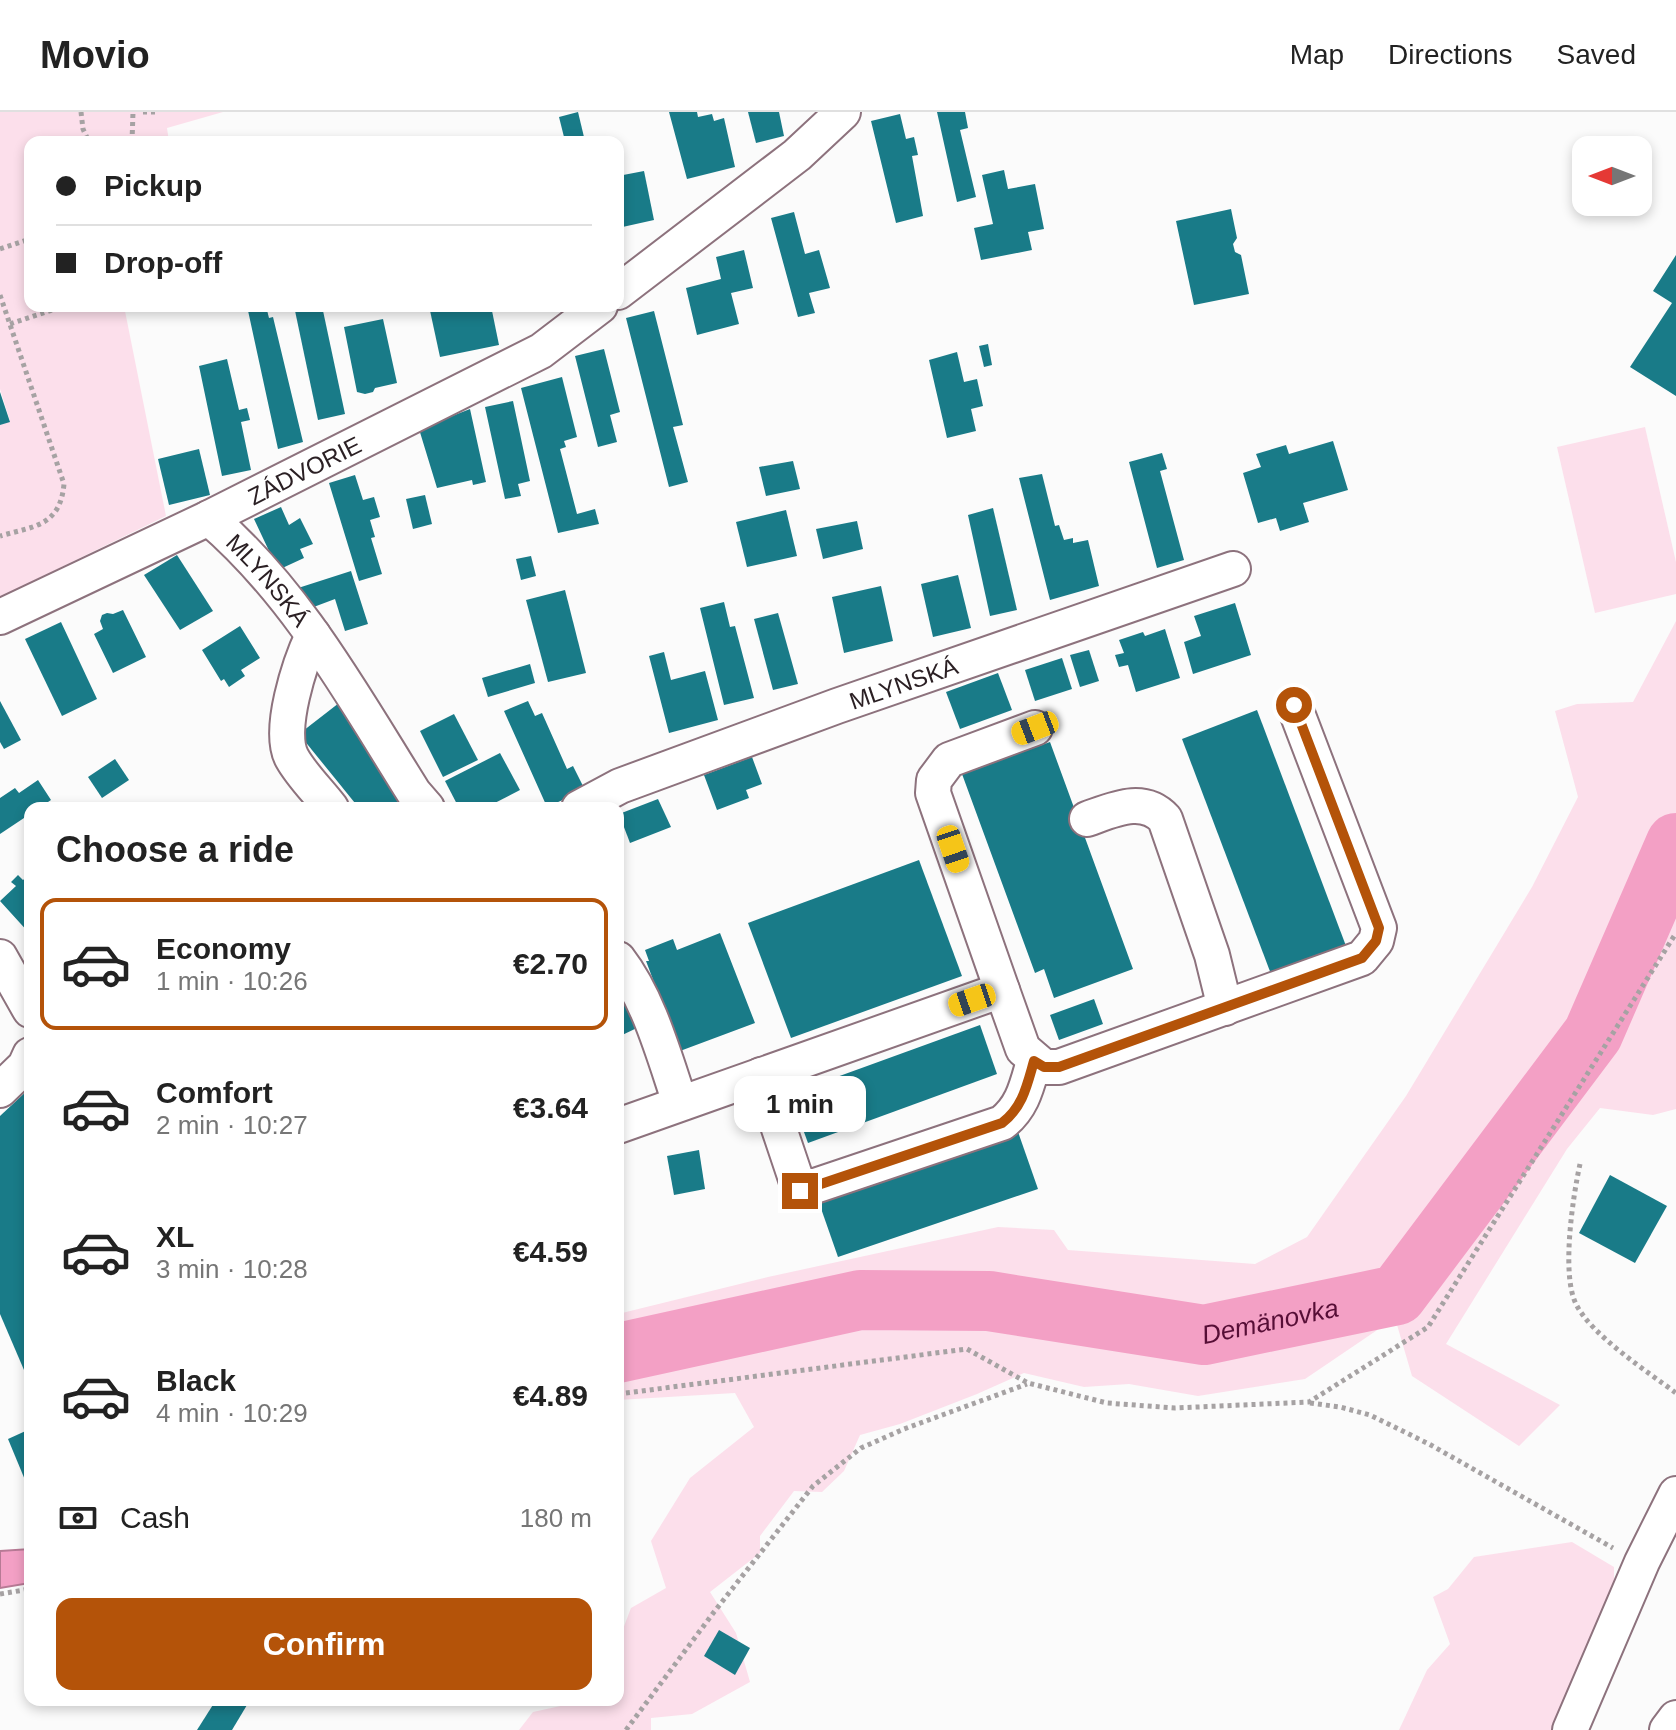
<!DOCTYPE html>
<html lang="en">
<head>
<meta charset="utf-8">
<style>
	body { margin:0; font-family:Arial,sans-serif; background:#f2f2f2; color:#222; height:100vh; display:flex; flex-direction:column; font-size:30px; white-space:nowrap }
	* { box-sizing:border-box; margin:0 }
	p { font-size:26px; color:#767676 }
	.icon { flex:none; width:44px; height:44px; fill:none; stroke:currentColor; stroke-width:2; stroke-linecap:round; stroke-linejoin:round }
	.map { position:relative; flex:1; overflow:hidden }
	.sheet { position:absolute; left:24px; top:690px; width:600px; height:904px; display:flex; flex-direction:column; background:#fff; border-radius:16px; box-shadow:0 4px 12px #0003 }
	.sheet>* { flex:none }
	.top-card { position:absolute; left:24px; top:24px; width:600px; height:176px; border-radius:16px; box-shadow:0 4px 12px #0003; display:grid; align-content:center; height:176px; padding:0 32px; background:#fff }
	.needle { width:52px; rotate:270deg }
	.buttons { position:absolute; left:1572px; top:24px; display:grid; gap:16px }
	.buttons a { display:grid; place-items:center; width:80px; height:80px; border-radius:16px; background:#fff; box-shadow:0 4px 12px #0003; font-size:40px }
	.end { position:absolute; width:36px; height:36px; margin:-18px; border:10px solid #b45309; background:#fff; box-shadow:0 0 0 4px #fff }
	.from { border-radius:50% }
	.bubble { position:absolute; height:56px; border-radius:16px; background:#fff; box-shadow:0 4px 12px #0003; font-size:26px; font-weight:600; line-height:56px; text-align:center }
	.car { position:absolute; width:24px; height:48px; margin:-24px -12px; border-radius:10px; box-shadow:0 0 6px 2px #0007; background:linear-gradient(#f5c518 24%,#345 0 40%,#f5c518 0 76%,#345 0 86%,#f5c518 0) }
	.top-card b { display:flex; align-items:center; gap:28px; height:76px; font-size:30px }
	.top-card b+b { border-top:2px solid #e0e0e0 }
	.top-card i { width:20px; height:20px; background:#222 }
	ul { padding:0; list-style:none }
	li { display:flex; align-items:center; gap:24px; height:132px; margin:0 16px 12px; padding:0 16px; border:4px solid transparent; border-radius:16px }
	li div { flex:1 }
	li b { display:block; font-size:30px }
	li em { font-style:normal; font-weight:600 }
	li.selected { border-color:#b45309 }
	li>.icon { width:72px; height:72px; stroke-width:1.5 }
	h2 { padding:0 32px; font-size:36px; line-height:96px }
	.pay { display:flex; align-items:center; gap:20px; height:88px; padding:0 32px; font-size:30px }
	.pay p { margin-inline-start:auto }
	.primary-button { display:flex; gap:16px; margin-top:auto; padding:16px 32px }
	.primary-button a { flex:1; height:92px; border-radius:16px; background:#b45309; color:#fff; font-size:32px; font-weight:600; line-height:92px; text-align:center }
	header { display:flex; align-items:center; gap:48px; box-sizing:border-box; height:112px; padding:0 40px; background:#fff; border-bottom:2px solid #e0e0e0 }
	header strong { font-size:38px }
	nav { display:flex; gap:44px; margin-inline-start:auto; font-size:28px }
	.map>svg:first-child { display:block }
</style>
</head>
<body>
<header>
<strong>Movio</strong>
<nav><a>Map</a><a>Directions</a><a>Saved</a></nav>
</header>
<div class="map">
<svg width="1676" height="1618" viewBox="0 0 1676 1618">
	<rect width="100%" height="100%" fill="#fbfbfb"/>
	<g fill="#fcdfeb">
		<polygon points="0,0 223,0 167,16 169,30 30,30 30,194 124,194 166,404 0,485 0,313 10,309 0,277"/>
		<polygon points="1645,315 1676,450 1676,482 1595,501 1557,335"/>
		<polygon points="1676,509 1676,997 1653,1003 1600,996 1567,1037 1446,1232 1560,1293 1519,1334 1412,1264 1395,1206 1305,1267 1198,1284 1129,1272 1084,1275 1024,1261 977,1282 900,1312 860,1323 844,1359 822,1380 794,1379 760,1424 760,1441 710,1480 736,1521 750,1570 692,1602 651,1606 651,1618 519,1618 533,1600 574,1591 577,1588 618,1588 618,1530 631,1496 666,1476 651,1429 690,1366 754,1315 735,1281 618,1288 618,1202 768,1165 998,1115 1054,1118 1068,1138 1255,1152 1307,1125 1406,984 1532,775 1578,685 1555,599 1577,592 1633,590"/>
		<polygon points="1572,1430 1614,1455 1614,1473 1552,1618 1399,1618 1427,1558 1450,1532 1433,1485 1448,1477 1474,1445"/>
	</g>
	<polygon fill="#f3a0c5" stroke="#b77a95" stroke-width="2" points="30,1437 30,1471 0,1476 0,1439"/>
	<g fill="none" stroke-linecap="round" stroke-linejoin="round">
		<path stroke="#f3a0c5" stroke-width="60" id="s1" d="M618,1241L860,1188L989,1189L1204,1223L1397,1183L1593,922L1676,731"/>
	</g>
	<g fill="#197b88">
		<polygon points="578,0 584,25 565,29 559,5"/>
		<polygon points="669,0 697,0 698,5 712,2 714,9 724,6 735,55 687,67"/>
		<polygon points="748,0 779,0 784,24 756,31"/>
		<polygon points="937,0 965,0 968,16 960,18 976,85 957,90"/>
		<polygon points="900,2 906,27 914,25 918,43 912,44 923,104 896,111 871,9"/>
		<polygon points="1004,58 1008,77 1035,72 1044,117 1028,120 1032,138 981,148 974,116 993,112 982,63"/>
		<polygon points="644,59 654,108 618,116 618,64"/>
		<polygon points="1231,97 1237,126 1233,132 1235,140 1241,143 1249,182 1194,193 1176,109"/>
		<polygon points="794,100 805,142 819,138 830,176 809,181 815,201 798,205 771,106"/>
		<polygon points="744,138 753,176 731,181 739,212 697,223 686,176 721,167 716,145"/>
		<polygon points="1676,143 1676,284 1630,255 1672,191 1653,179"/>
		<polygon points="247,194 266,194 269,206 273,205 303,330 278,337"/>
		<polygon points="294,194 322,194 345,302 318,308"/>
		<polygon points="429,194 491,194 499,233 440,245"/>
		<polygon points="654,199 683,313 673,315 688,370 669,375 626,206"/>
		<polygon points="383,207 397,271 375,276 373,280 365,282 357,280 344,215"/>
		<polygon points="988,232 992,253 984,255 979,234"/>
		<polygon points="604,237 620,300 610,303 617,330 598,335 575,244"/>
		<polygon points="957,240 964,270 977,267 983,294 971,297 976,319 947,326 929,248"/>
		<polygon points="227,247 239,298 247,296 250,308 241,310 251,358 222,364 199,254"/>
		<polygon points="562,265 577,325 564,329 566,335 560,337 577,402 595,397 599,412 558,421 521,276"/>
		<polygon points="0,280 10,310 0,313"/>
		<polygon points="513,289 530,369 518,372 521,384 505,387 485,295"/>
		<polygon points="470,297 486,370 473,373 472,368 437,376 419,317"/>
		<polygon points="1333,329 1348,378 1303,391 1309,410 1280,419 1276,406 1258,411 1243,361 1261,355 1256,342 1286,333 1289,342"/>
		<polygon points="199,337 210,383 169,393 158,347"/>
		<polygon points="1162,341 1167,357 1160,359 1184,448 1157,456 1129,350"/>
		<polygon points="793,349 800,377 766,384 759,355"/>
		<polygon points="1042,362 1055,414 1059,413 1064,428 1073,426 1073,431 1088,428 1099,474 1050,488 1019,366"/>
		<polygon points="355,363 363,388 374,385 380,405 370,408 375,425 371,426 382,462 359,469 329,371"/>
		<polygon points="425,383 432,412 413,417 406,387"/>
		<polygon points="281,395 289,413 300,406 313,432 300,437 304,446 278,458 254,407"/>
		<polygon points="993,396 1017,498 990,504 968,403"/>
		<polygon points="786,398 797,444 747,455 736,410"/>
		<polygon points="857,409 863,437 823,447 816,417"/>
		<polygon points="177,443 213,499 180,518 144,463"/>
		<polygon points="531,444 536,464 521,468 516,447"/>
		<polygon points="351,459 368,512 345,519 335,487 311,496 295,477"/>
		<polygon points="958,463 971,516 933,525 921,472"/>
		<polygon points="881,474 893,529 844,541 832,485"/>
		<polygon points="565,478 586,561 548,570 526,488"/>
		<polygon points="724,490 730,515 735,514 754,586 724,593 700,496"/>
		<polygon points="1235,491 1251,543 1193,562 1184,530 1201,524 1194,504"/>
		<polygon points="123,498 146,545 113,561 94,522 103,517 100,509 102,503 107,501 113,502"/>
		<polygon points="778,501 798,572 773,578 754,507"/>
		<polygon points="61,510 97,587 62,604 25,527"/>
		<polygon points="240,514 260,546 241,558 245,564 229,575 224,567 221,569 202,538"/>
		<polygon points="1165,517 1180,566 1136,580 1128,553 1119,555 1115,543 1124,541 1119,528 1143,520 1145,524"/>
		<polygon points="1089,538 1099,569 1080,575 1070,543"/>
		<polygon points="664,540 671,568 705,559 718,608 669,621 649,544"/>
		<polygon points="1062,546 1072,577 1035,589 1025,558"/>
		<polygon points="530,552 535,571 488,585 482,566"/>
		<polygon points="998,561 1012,598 960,617 946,580"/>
		<polygon points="0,589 21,628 4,637 0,630"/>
		<polygon points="528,589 535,604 542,601 567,657 573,654 585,678 547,695 504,599"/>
		<polygon points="339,591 418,696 359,696 299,622"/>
		<polygon points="1257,598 1346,834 1271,862 1182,627"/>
		<polygon points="454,602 478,648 443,665 420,619"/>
		<polygon points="1050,630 1133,857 1054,886 1044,857 1035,861 962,662"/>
		<polygon points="500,641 520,678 485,696 459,696 445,669"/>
		<polygon points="752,645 762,672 746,678 749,686 717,698 704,663"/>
		<polygon points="115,647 129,668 102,686 88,665"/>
		<polygon points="38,668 51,688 39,696 30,696 30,702 0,722 0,686 15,676 19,681"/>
		<polygon points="658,687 671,715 630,731 619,702"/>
		<polygon points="919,748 962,864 791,926 748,811"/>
		<polygon points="30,762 30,822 0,789 16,774 11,770 18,763 23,768"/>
		<polygon points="720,821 755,911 680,939 646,849 649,849 645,838 673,827 677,838"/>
		<polygon points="618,874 639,915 618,925"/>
		<polygon points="1094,887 1103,912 1059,928 1050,903"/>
		<polygon points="980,913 997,962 808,1031 790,982"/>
		<polygon points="30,976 30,1272 0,1202 0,1004"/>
		<polygon points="1017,1017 1038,1077 838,1145 817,1085"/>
		<polygon points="699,1038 705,1077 674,1083 667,1044"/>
		<polygon points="1610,1063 1667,1094 1635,1151 1579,1121"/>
		<polygon points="30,1317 30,1380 8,1327"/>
		<polygon points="719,1518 750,1536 735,1563 704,1544"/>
		<polygon points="216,1588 250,1588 232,1618 197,1618"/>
	</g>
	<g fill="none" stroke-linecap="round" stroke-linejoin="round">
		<defs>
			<g id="minor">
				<polyline points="618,180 797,43 843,0"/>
				<path id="s2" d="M209,406C297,481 353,584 414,681L427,696"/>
				<path id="s3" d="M0,505L209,406L541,239L600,194"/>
				<path d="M313,523C300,550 277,619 292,646C302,664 319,680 331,696"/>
				<path id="s4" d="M579,696L620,674L837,594L1233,457"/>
				<path d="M1087,707C1113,698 1143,683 1165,707L1212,843L1225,896"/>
				<polyline points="0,845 30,898"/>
				<path d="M618,847C649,887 664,944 680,991"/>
				<polyline points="1002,878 933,681 934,668 949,648 1035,616"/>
				<path d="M761,963L800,1079L1002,1011C1023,995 1027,973 1034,949"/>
				<polyline points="0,978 25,954 30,943"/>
				<polyline points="618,1014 1002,878 1023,937 1044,955 1059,955 1362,846 1376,829 1379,816 1294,593"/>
				<polyline points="1570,1618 1642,1450 1676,1382"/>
				<polyline points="1667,1618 1676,1606"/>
			</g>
		</defs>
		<use href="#minor" stroke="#8d727d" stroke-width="38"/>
		<g stroke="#a6a2a3" stroke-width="5" stroke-dasharray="4 4" stroke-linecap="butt">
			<polyline points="81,0 83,17 89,30"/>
			<polyline points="143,0 157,0"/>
			<polyline points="132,30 133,0"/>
			<polyline points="0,137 30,127"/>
			<path d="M0,183L64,372C60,414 35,414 0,424"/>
			<polyline points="10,212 64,194"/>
			<path d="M1580,1052C1573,1084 1561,1162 1576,1192C1591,1223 1648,1260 1676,1281"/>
			<polyline points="618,1282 967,1237 1028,1271 1107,1291 1175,1296 1309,1290 1428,1215 1676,821"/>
			<polyline points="1310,1291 1340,1295 1370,1303 1429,1332 1613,1436"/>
			<polyline points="0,1482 30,1477"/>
			<polyline points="626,1618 714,1500 813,1374 861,1336 904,1317 1027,1272"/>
		</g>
		<use href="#minor" stroke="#fff" stroke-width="34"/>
	</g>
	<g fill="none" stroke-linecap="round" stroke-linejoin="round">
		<path stroke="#b45309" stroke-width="10" d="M800,1079L1002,1011C1023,995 1027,973 1034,949L1044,955H1059L1362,846L1376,829L1379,816L1294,593"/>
	</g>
	<g text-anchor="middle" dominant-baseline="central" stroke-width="6" stroke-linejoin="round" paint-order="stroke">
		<g font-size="24" fill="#2b2024" stroke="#fff">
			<text stroke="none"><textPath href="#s3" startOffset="338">ZÁDVORIE</textPath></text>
			<text stroke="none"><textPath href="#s2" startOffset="86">MLYNSKÁ</textPath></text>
			<text stroke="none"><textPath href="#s4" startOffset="348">MLYNSKÁ</textPath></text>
		</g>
		<g font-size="26" font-style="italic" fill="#560e36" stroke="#fff">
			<text stroke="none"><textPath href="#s1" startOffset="662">Demänovka</textPath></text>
		</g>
	</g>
</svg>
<div class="buttons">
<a><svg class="needle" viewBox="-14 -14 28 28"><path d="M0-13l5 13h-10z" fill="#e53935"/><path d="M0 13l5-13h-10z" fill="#767676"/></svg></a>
</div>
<i class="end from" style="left:1294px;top:593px"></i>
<i class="end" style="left:800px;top:1079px"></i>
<div class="bubble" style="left:734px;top:964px;width:132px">1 min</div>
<i class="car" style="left:1035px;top:616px;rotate:249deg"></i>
<i class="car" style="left:953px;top:737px;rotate:161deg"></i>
<i class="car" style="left:972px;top:888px;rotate:251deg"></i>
<div class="top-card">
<b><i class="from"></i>Pickup</b>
<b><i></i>Drop-off</b>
</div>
<section class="sheet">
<h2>Choose a ride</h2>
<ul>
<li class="selected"><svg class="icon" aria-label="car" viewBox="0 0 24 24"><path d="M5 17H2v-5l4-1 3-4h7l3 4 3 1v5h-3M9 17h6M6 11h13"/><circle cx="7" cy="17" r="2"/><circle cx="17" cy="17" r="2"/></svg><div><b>Economy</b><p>1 min · 10:26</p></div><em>€2.70</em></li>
<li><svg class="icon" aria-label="car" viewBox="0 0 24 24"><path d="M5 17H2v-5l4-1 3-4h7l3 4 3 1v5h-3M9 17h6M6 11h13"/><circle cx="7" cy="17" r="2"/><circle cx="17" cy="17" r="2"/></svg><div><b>Comfort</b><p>2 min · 10:27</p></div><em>€3.64</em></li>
<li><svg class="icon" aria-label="car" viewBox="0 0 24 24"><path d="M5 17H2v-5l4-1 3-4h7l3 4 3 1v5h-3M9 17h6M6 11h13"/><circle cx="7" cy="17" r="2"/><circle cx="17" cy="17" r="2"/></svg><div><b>XL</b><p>3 min · 10:28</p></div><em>€4.59</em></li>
<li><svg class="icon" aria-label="car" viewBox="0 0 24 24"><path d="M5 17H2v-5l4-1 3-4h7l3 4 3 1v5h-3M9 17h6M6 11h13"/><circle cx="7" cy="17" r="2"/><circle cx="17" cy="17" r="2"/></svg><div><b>Black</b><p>4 min · 10:29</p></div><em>€4.89</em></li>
</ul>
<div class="pay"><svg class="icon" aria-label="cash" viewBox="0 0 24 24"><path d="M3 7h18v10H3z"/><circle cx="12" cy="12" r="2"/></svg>Cash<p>180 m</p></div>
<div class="primary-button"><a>Confirm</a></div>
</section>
</div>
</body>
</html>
